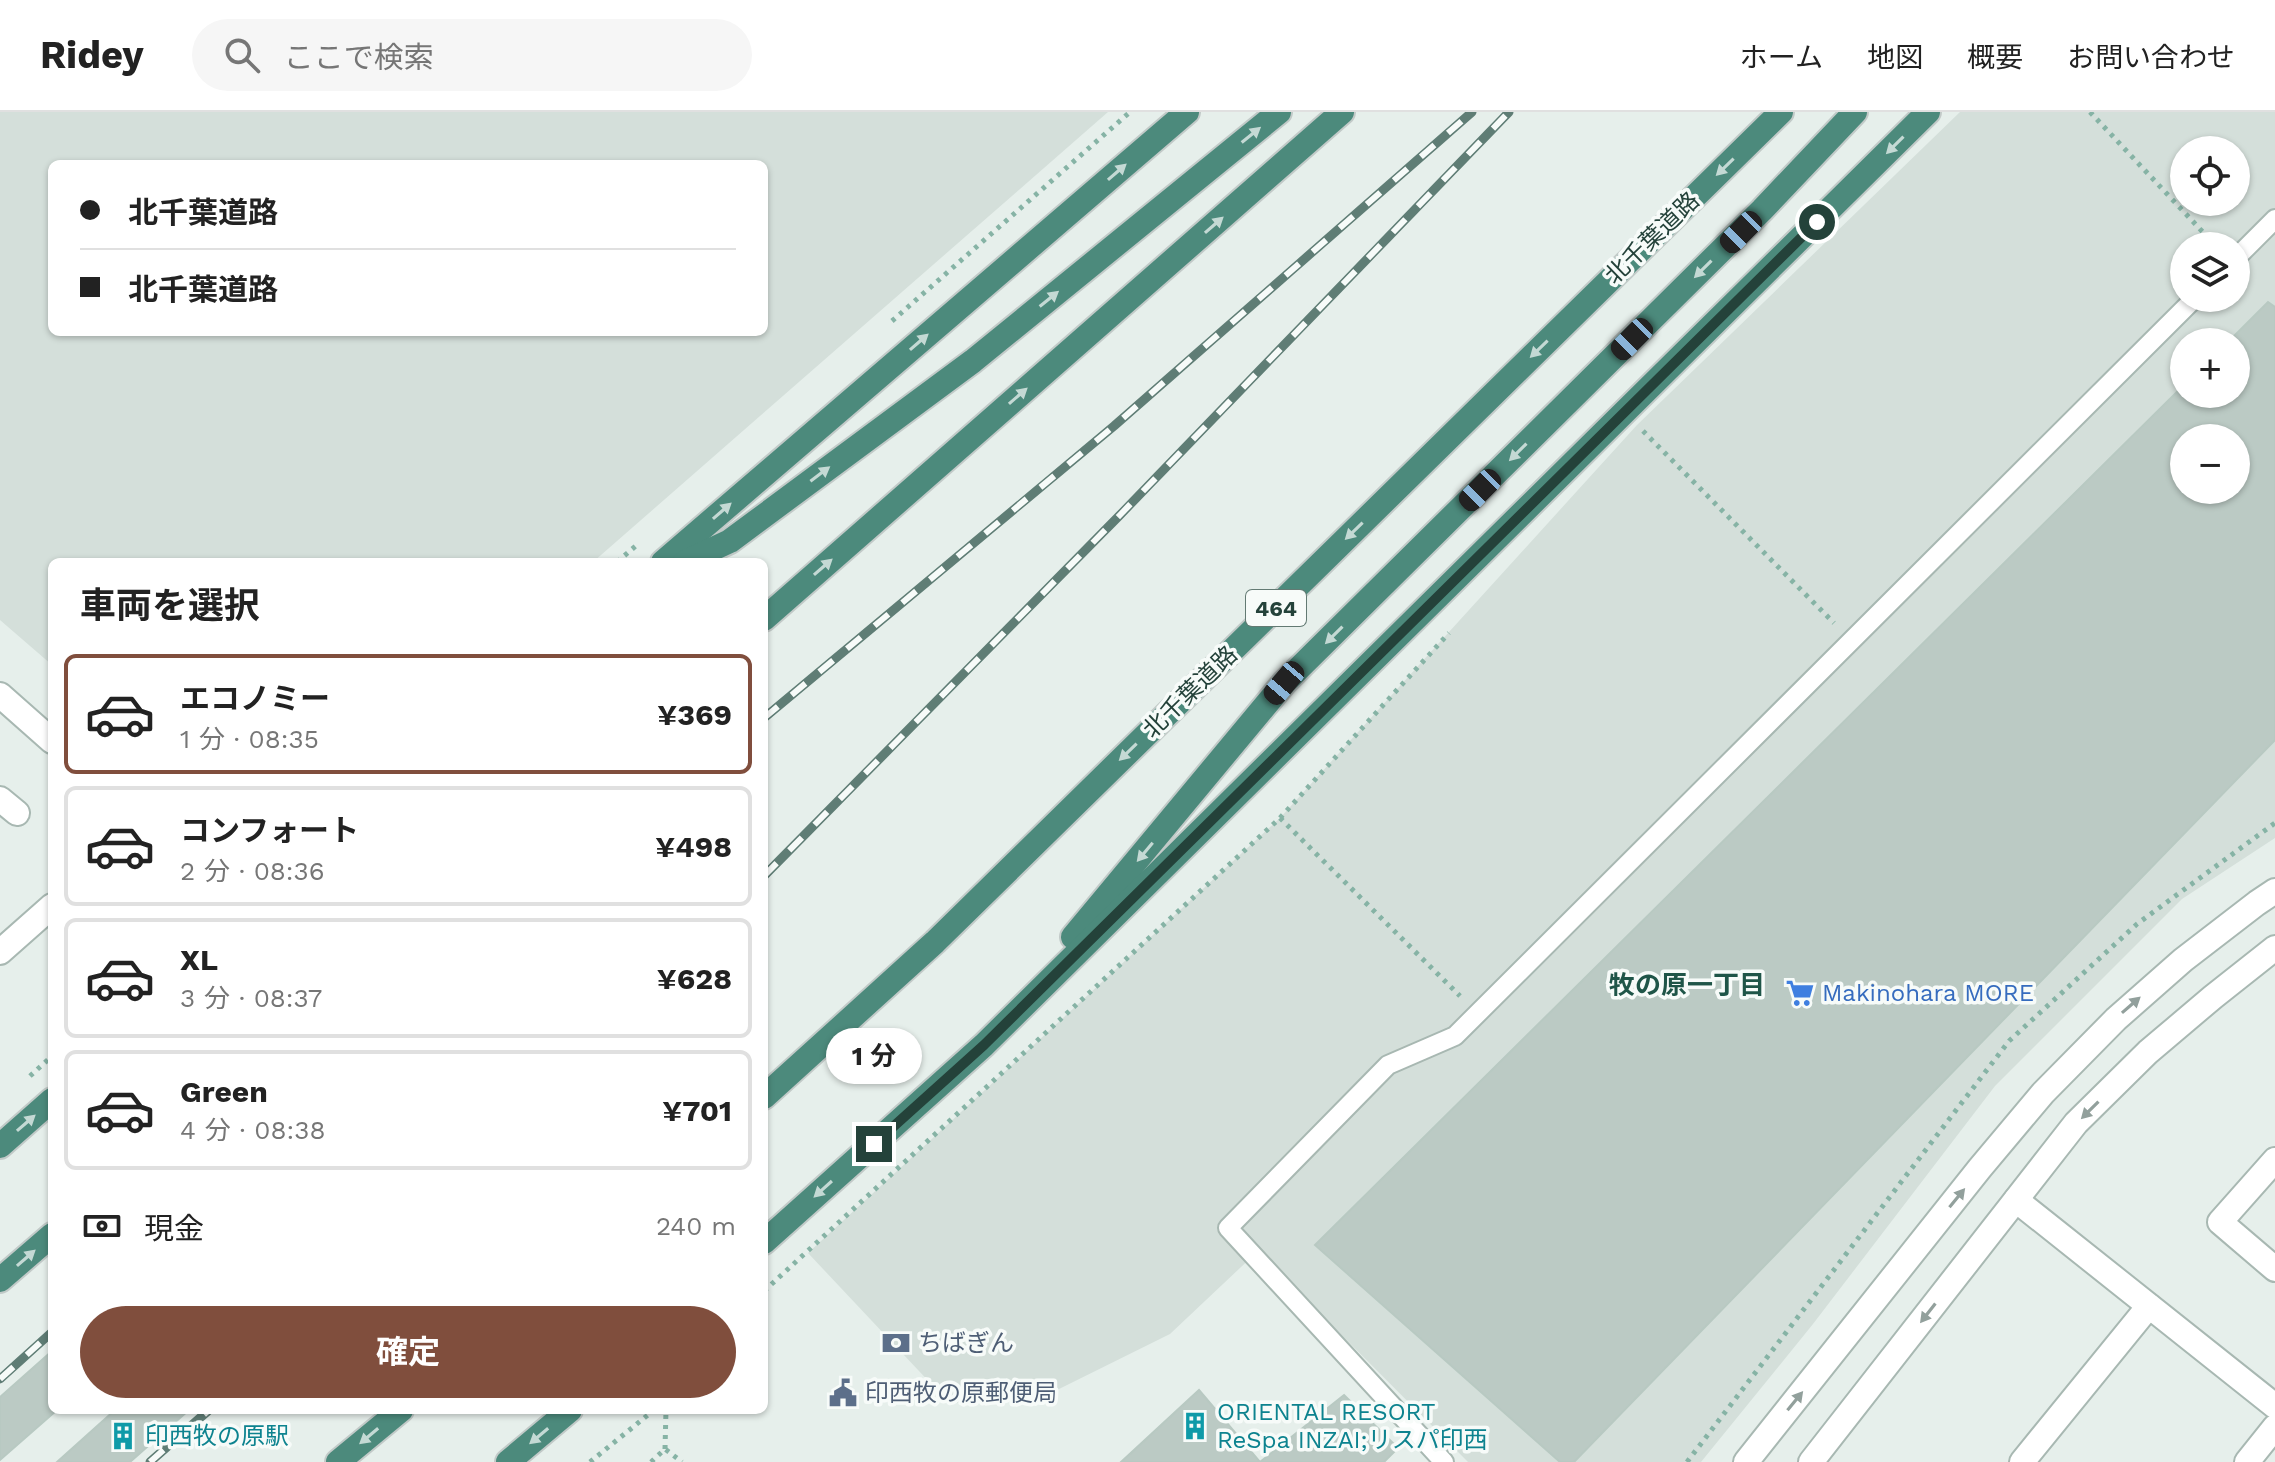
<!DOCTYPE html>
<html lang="ja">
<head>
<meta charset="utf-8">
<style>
	body { margin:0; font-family:"Work Sans","Noto Sans JP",sans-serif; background:#f6f6f6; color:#222; height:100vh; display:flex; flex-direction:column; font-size:30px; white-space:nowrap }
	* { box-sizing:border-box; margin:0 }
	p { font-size:26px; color:#767676 }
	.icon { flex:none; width:44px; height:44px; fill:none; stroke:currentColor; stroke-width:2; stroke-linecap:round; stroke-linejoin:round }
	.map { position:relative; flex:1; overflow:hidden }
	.details { position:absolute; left:48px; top:446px; width:720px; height:856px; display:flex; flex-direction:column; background:#fff; border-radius:12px; box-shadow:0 2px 6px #0004 }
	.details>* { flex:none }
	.banner { position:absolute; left:48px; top:48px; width:720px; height:176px; border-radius:12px; box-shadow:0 2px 6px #0004; display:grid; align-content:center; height:176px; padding:0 32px; background:#fff }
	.tools { position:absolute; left:2170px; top:24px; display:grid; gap:16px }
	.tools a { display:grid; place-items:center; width:80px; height:80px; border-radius:50%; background:#fff; box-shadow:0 2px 6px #0004; font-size:40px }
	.end { position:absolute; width:36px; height:36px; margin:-18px; border:10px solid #24423a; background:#fff; box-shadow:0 0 0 4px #fff }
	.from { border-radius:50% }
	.bubble { position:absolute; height:56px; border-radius:28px; background:#fff; box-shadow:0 2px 6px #0004; font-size:26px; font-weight:700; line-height:56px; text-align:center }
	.car { position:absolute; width:24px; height:48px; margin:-24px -12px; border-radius:10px; box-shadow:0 0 6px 2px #0007; background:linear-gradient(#222 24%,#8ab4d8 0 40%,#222 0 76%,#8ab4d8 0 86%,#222 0) }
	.banner b { display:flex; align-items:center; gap:28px; height:76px; font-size:30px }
	.banner b+b { border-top:2px solid #e0e0e0 }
	.banner i { width:20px; height:20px; background:#222 }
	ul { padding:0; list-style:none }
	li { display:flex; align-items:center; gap:24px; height:120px; margin:0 16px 12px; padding:0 16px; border:4px solid #e0e0e0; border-radius:12px }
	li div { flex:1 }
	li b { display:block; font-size:30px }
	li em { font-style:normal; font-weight:700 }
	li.current { border-color:#804e3d }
	li>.icon { width:72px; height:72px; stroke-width:1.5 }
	h2 { padding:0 32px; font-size:36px; line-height:96px }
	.pay { display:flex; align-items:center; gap:20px; height:88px; padding:0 32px; font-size:30px }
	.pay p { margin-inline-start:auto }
	.primary-button { display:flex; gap:16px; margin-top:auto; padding:16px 32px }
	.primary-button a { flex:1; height:92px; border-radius:48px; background:#804e3d; color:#fff; font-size:32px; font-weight:700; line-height:92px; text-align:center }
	header { display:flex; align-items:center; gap:48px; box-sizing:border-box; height:112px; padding:0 40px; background:#fff; border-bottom:2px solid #e0e0e0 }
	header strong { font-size:38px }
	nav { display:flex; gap:44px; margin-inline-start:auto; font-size:28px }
	.search { width:560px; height:72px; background:#f6f6f6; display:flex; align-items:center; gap:20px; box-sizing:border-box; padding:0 28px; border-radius:44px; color:#767676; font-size:30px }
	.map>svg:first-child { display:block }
</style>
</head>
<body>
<header>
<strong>Ridey</strong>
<div class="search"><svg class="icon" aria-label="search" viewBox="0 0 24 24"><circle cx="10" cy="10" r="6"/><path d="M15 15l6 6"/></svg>ここで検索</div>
<nav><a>ホーム</a><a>地図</a><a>概要</a><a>お問い合わせ</a></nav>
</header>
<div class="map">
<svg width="2275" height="1350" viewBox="0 0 2275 1350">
	<rect width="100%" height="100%" fill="#e6efeb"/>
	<g fill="#d4dfda" fill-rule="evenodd">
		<path d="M0,0H1108L593,450H52V553L0,508ZM52,52H764V220H52Z"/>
		<path d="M1960,0H2275V726L2182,787L1995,974L1813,1212L1701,1350H1468L1258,1139L1170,1222L1055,1279L950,1292L808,1141L1280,706L1637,313ZM2184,38H2236V90H2184ZM2184,134H2236V186H2184ZM2184,230H2236V282H2184ZM2184,326H2236V378H2184Z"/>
	</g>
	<g fill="#bbcac4" stroke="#b8c9c2" stroke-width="2" fill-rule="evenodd">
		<path d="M2268,190L2275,195V628L1574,1350H1560L1315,1133L2184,273V282H2236V230H2228ZM2184,326H2236V378H2184Z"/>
		<polygon points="52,1239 52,1298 57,1298 0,1348 0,1285"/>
		<polygon points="1199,1278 1260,1350 1121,1350"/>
		<polygon points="1344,1283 1398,1336 1384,1350 1260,1350"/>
		<polygon points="115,1298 189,1298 130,1350 57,1350"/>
	</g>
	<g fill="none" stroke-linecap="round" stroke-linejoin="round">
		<defs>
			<g id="service">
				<polyline points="2236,146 2275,107"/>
				<polyline points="1444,1350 1228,1116 1388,953 1455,924 2195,186"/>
			</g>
			<g id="pedestrian">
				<polyline points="0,583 52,629"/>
				<polyline points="0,687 17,701"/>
				<polyline points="0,840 52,794"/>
			</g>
			<g id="minor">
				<polyline points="2275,1048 2220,1110 2275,1157"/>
				<polyline points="2016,1088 2275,1294"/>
				<polyline points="2022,1350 2149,1194"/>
				<polyline points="2247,1350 2275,1315"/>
			</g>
			<g id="tertiary">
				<polyline points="1746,1350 1980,1056 2043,981 2116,907 2183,848 2257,791 2275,779"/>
				<polyline points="1811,1350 2076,1011 2148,940 2213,885 2275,836"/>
			</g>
			<g id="trunk">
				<polyline points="663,450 1187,0"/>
				<polyline points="685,450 730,429 973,249 1279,0"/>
				<polyline points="764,507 1342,0"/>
				<polyline points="1073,825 1284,571 1762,98 1855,0"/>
				<polyline points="764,985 935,830 1781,0"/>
				<polyline points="0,1034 52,988"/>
				<polyline points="764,1130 984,933 1928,0"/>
				<polyline points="0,1168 52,1123"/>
				<polyline points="338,1350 401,1298"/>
				<polyline points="508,1350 570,1298"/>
			</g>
		</defs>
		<use href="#service" stroke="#a8b8b2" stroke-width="22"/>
		<use href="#pedestrian" stroke="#a8b8b2" stroke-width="28"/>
		<use href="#minor" stroke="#a8b8b2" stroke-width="28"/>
		<use href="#tertiary" stroke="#a8b8b2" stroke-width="28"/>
		<use href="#trunk" stroke="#c2cac8" stroke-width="28"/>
		<g stroke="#86b3a5" stroke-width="5" stroke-dasharray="4 6" stroke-linecap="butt">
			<polyline points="2090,0 2215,133"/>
			<polyline points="892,209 1130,0"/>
			<polyline points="1643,319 1834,511"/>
			<polyline points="617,450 638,432"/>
			<polyline points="1280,706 1460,884"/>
			<polyline points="30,964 52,944"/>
			<polyline points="764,1179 1280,706 1449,521"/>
			<polyline points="665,1337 666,1298"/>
			<polyline points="590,1350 654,1298"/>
			<polyline points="651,1350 665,1337 682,1350"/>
			<polyline points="1687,1350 2009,929 2137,812 2275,711"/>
		</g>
		<use href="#service" stroke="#fff" stroke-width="18"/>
		<use href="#pedestrian" stroke="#fff" stroke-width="24"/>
		<use href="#minor" stroke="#fff" stroke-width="24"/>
		<use href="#tertiary" stroke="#fff" stroke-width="24"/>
		<use href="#trunk" stroke="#4c8a7c" stroke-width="24"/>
		<defs>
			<g id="rail">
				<polyline points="764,606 1114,314 1472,0"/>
				<polyline points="764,764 1119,404 1509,0"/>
				<polyline points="0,1267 52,1220"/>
				<polyline points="150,1350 209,1298"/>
			</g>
		</defs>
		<use href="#rail" stroke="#5f7d75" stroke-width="9"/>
		<use href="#rail" stroke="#f7fbf9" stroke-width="6" stroke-dasharray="18" stroke-linecap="butt"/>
	</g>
	<defs><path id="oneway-solid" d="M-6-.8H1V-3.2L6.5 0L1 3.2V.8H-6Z" transform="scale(2)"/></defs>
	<g fill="#c4d9d4">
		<use href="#oneway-solid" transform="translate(1251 23) rotate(-39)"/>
		<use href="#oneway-solid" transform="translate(1895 33) rotate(135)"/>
		<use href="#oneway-solid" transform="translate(1725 55) rotate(136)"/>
		<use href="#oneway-solid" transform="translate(1117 60) rotate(-41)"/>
		<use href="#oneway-solid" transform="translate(1214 113) rotate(-41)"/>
		<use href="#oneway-solid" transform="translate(1703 157) rotate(135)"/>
		<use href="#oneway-solid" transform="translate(1049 187) rotate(-39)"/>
		<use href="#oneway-solid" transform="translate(919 230) rotate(-41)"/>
		<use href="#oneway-solid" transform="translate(1539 237) rotate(136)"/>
		<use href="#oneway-solid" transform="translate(1018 284) rotate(-41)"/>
		<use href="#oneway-solid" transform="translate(1518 340) rotate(135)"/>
		<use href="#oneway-solid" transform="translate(820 362) rotate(-37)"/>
		<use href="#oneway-solid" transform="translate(722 399) rotate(-41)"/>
		<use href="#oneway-solid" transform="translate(1354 419) rotate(136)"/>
		<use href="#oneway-solid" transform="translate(823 455) rotate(-41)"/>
		<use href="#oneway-solid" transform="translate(1334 523) rotate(135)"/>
		<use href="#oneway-solid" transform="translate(1128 640) rotate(136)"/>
		<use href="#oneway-solid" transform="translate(1145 740) rotate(130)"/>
		<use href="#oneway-solid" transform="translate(26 1011) rotate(-41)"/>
		<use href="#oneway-solid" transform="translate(823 1077) rotate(138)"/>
		<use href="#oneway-solid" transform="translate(26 1146) rotate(-41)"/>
		<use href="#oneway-solid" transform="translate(369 1324) rotate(140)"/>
		<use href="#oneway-solid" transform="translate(539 1324) rotate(140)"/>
	</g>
	<g fill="#92a09c">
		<use href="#oneway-solid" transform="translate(2131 893) rotate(-41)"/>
		<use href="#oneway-solid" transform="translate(2090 998) rotate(135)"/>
		<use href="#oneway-solid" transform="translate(1957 1086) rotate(-51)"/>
		<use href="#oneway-solid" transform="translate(1928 1201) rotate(128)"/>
		<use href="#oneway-solid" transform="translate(1795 1289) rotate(-51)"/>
	</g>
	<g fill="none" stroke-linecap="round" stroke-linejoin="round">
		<polyline stroke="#24423a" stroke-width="10" points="874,1032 984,933 1817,110"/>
	</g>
	<defs>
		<symbol id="supermarket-bare" viewBox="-9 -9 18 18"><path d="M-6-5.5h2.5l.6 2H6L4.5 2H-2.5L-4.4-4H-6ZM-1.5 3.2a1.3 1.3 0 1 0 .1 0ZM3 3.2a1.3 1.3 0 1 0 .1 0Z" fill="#3f7fe0" stroke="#f7fbf9" stroke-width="2.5" paint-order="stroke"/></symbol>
		<symbol id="bank-bare" viewBox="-9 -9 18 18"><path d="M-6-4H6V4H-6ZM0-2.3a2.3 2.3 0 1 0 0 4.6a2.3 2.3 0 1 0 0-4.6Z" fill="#5c6f8a" stroke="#f7fbf9" stroke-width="2.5" paint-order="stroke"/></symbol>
		<symbol id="civic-bare" viewBox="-9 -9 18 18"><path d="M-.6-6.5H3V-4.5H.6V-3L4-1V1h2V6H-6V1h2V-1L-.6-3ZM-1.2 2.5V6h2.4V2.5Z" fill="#5c6f8a" stroke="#f7fbf9" stroke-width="2.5" paint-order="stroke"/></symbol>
		<symbol id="building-bare" viewBox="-9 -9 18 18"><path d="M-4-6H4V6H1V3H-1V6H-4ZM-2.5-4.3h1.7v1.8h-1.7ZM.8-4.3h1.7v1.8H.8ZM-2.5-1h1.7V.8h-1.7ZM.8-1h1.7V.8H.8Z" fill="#0f9aa8" stroke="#f7fbf9" stroke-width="2.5" paint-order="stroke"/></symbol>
	</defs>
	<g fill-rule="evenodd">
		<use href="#supermarket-bare" x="1780" y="861" width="40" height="40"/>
		<use href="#bank-bare" x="876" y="1211" width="40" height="40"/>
		<use href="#civic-bare" x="823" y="1261" width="40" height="40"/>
		<use href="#building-bare" x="1175" y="1294" width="40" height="40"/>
		<use href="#building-bare" x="103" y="1304" width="40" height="40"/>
	</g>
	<g text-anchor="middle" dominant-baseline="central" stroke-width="7" stroke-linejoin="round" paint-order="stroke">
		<rect fill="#f7fbf9" stroke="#637a73" stroke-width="2" x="1246" y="478" width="60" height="36" rx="6"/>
		<g font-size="22" font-weight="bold" fill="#24423a">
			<text x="1276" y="496">464</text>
		</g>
		<g font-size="24" fill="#24423a" stroke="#f7fbf9">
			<text transform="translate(1652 126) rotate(-44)">北千葉道路</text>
			<text transform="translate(1190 580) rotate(-44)">北千葉道路</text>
		</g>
		<g font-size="24" fill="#366cbe" stroke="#f7fbf9" text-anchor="start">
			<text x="1822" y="881">Makinohara MORE</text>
		</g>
		<g font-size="24" fill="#4e5e75" stroke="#f7fbf9" text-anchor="start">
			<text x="918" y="1231">ちばぎん</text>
			<text x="865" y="1281">印西牧の原郵便局</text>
		</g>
		<g font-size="24" fill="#0d838f" stroke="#f7fbf9" text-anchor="start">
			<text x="1217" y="1300">ORIENTAL RESORT<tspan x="1217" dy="28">ReSpa INZAI;リスパ印西</tspan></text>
			<text x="145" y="1324">印西牧の原駅</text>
		</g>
		<g font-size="26" font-weight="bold" fill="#1f5548" stroke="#f7fbf9">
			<text x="1687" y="873">牧の原一丁目</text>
		</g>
	</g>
</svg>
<div class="tools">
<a><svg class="icon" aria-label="locate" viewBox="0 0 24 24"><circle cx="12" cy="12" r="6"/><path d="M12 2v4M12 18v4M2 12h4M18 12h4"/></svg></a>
<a><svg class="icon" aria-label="layers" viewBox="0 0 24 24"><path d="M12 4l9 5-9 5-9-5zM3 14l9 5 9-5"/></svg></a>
<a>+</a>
<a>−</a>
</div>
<i class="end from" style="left:1817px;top:110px"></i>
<i class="end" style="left:874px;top:1032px"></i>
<div class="bubble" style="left:826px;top:916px;width:96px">1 分</div>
<i class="car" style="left:1741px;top:120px;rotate:225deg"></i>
<i class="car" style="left:1632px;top:227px;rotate:225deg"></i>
<i class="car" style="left:1480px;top:378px;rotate:225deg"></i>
<i class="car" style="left:1284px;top:571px;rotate:220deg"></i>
<div class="banner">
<b><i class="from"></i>北千葉道路</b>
<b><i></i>北千葉道路</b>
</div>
<section class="details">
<h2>車両を選択</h2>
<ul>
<li class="current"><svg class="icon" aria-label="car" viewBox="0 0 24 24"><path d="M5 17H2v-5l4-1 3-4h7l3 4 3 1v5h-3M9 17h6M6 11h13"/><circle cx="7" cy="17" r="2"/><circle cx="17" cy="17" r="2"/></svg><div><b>エコノミー</b><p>1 分 · 08:35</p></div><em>¥369</em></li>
<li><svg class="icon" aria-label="car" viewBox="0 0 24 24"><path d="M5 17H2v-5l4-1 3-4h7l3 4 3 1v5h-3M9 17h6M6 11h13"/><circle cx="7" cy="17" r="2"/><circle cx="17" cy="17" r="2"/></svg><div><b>コンフォート</b><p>2 分 · 08:36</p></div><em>¥498</em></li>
<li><svg class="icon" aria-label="car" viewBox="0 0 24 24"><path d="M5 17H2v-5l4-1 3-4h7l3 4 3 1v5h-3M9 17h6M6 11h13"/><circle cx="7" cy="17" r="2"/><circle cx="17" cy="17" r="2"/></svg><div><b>XL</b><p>3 分 · 08:37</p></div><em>¥628</em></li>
<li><svg class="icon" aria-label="car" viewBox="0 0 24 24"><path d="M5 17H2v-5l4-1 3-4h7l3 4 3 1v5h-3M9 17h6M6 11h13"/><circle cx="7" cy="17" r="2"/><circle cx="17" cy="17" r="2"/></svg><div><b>Green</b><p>4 分 · 08:38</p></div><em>¥701</em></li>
</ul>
<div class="pay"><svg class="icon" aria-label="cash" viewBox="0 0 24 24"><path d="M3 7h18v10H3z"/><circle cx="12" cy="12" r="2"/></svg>現金<p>240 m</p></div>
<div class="primary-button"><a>確定</a></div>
</section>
</div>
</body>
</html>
